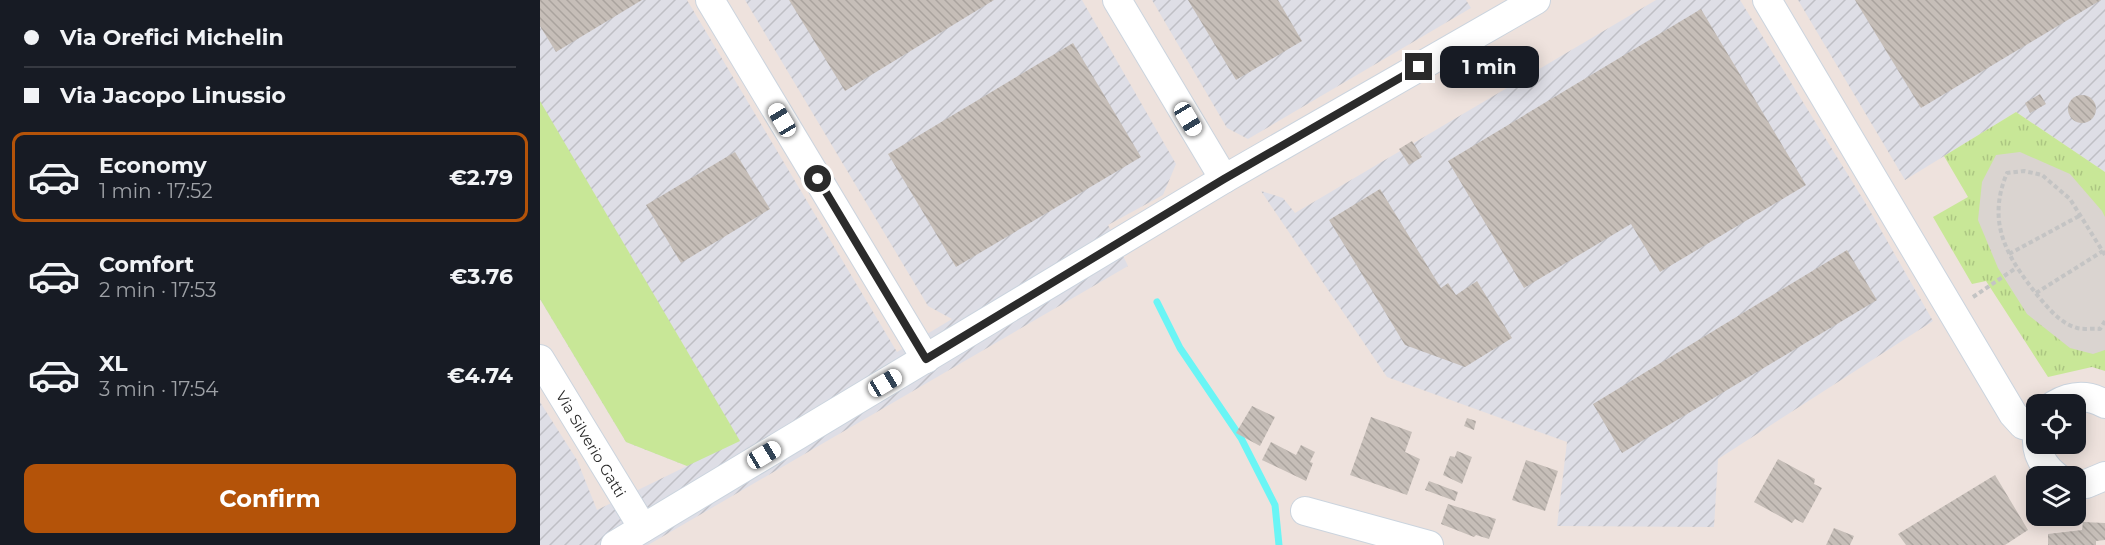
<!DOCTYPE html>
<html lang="en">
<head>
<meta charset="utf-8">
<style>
	body { margin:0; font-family:Montserrat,sans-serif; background:#20242c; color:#f1f3f6; height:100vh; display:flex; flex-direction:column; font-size:22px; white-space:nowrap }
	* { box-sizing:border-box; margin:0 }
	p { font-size:20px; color:#9ea1a6 }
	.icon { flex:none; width:33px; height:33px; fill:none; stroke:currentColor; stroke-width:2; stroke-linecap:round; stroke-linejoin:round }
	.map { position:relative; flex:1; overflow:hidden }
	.drawer { display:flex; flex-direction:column; background:#171b24; width:540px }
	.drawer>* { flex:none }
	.hud { display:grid; align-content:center; height:132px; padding:0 24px; background:#171b24 }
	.buttons { position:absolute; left:1486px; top:394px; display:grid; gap:12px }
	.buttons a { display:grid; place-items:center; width:60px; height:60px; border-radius:12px; background:#171b24; box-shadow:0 3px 15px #0003; font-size:30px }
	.end { position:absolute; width:27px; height:27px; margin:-14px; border:8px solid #2b2b2b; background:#fff; box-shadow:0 0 0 3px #fff }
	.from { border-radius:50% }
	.bubble { position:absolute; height:42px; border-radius:12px; background:#171b24; box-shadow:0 3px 15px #0003; font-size:20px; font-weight:700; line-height:42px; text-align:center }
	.car { position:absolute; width:18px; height:36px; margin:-18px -9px; border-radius:8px; box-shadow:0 0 4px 2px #0007; background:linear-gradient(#fff 24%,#345 0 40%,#fff 0 76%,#345 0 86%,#fff 0) }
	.hud b { display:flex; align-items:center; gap:21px; height:57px; font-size:22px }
	.hud b+b { border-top:2px solid #363941 }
	.hud i { width:15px; height:15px; background:#f1f3f6 }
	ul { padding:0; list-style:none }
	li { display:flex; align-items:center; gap:18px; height:90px; margin:0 12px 9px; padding:0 12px; border:3px solid transparent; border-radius:12px }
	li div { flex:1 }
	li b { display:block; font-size:22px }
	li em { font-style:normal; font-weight:700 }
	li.on { border-color:#b45309 }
	li>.icon { width:54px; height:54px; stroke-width:1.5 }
	.primary-button { display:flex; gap:12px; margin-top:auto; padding:12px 24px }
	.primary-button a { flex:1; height:69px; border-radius:12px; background:#b45309; color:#fff; font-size:24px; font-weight:700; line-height:69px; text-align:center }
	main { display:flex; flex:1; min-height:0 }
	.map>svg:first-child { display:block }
</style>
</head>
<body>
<main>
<section class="drawer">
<div class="hud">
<b><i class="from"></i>Via Orefici Michelin</b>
<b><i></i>Via Jacopo Linussio</b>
</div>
<ul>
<li class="on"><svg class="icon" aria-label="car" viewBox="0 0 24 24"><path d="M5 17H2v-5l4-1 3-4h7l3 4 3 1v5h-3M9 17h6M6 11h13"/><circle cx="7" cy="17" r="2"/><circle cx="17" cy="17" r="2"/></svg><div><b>Economy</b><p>1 min · 17:52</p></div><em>€2.79</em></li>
<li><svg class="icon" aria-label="car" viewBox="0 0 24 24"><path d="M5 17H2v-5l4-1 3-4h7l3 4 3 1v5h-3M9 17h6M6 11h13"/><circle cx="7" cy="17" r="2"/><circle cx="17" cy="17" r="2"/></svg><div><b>Comfort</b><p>2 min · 17:53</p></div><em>€3.76</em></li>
<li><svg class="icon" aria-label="car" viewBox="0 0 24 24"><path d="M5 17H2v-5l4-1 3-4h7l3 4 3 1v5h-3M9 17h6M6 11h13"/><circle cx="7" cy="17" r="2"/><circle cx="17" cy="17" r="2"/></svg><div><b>XL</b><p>3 min · 17:54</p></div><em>€4.74</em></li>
</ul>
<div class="primary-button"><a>Confirm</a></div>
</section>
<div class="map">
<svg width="1565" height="545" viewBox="0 0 1565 545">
	<defs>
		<pattern id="industrial-furrows" width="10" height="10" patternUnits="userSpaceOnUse" patternTransform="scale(1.5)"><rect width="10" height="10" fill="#dedee6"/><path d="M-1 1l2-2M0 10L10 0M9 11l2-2" fill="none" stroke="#bfbfc5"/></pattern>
		<pattern id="park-tufts" width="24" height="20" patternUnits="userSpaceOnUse" patternTransform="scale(1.5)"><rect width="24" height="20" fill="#c8e797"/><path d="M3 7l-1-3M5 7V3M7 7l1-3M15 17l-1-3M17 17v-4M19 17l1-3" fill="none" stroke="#acc682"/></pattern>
		<pattern id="building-back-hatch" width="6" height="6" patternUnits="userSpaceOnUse" patternTransform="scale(1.5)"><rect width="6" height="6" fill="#c6beb8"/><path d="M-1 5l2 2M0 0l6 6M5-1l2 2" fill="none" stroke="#aaa39e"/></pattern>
	</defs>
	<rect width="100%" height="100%" fill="#eee2dd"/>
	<g fill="url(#industrial-furrows)">
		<polygon points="0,0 147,0 357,352 412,319 388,306 205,0 542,0 636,164 623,195 568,225 588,266 108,545 0,545 0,402 37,460 57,510 147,466 86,442 0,299"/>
		<polygon points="612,0 926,0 931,8 708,139 687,128"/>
		<polygon points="1116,0 1200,0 1326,204 1393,321 1178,459 1174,527 1017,526 1027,442 847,377 721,191 743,198 755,213"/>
		<polygon points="1258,0 1565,0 1565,172 1476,112 1365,180"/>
	</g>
	<polygon fill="#c8e797" points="0,101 200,441 147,466 86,442 0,299"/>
	<polygon fill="url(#park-tufts)" points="1476,112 1565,172 1565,371 1552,367 1508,377 1446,281 1432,284 1393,217 1428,197 1404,156"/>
	<polygon fill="#dad4d0" points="1480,152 1530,174 1562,211 1565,217 1565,350 1553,354 1530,348 1487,314 1458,268 1438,220 1442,182 1456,155"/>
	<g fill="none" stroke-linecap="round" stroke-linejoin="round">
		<polyline stroke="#6af5f5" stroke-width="7" points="617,302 640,348 701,438 735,505 739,545"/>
	</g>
	<g fill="url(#building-back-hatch)">
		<polygon points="0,0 102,0 16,52 0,26"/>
		<polygon points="249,0 454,0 305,91"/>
		<polygon points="648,0 738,0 762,41 696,80"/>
		<polygon points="1315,0 1561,0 1381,108"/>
		<polygon points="1161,9 1266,185 1120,272 1091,224 984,288 908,161"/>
		<polygon points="533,43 601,157 416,267 348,154"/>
		<polygon points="1500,94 1506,104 1490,113 1485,103"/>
		<circle cx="1542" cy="109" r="14"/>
		<polygon points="872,141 882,157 869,165 859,149"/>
		<polygon points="195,152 230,209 141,263 106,205"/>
		<polygon points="840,189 901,288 908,283 916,295 937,281 972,338 925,367 865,345 789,220"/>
		<polygon points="1307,250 1337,300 1082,453 1053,404"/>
		<polygon points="712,406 735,417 720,446 696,433"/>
		<polygon points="831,417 872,432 865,452 880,459 867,495 810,475"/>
		<polygon points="927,418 936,421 934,430 924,426"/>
		<polygon points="731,442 756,455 761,445 775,452 770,462 773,463 766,481 722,460"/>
		<polygon points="917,451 932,457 922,484 903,475 910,456 915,457"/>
		<polygon points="1238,459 1275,479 1274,484 1282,488 1263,523 1255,519 1252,523 1214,502"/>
		<polygon points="986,460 1018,471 1005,511 972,500"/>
		<polygon points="1455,475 1488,530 1465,545 1366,545 1358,534"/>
		<polygon points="889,481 918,492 915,501 885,490"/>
		<polygon points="908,504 956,519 949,539 936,535 934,537 901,524"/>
		<polygon points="1543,522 1565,523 1565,540 1556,541 1556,545 1508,545 1508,534 1542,530"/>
		<polygon points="1294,528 1314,536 1310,545 1286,545"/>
	</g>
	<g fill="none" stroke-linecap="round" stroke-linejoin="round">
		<defs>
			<g id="minor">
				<polyline points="170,0 386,359"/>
				<polyline points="577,0 684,179"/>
				<polyline points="1227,0 1473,414 1483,425 1497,428"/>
				<polyline points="0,359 103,528"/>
				<path d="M1514,405C1531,395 1548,394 1565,404"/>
				<path d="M1497,438C1496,455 1504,467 1517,477"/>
				<polyline points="1536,484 1546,484 1565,476"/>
				<polyline points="765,511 889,545"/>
				<polyline points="75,545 684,179 996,0"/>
			</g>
		</defs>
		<use href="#minor" stroke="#cbd4de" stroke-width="30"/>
		<g stroke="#c4c4c4" stroke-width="4" stroke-dasharray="4.5 3" stroke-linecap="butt">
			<polyline points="1469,254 1541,215"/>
			<path d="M1565,255L1530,199L1502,175L1484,171L1467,173C1446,223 1467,257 1498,296C1509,309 1520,323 1537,328C1544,330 1553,328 1560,329L1565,321"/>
			<polyline points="1496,293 1563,251"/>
			<polyline points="1433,297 1476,268"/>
		</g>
		<use href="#minor" stroke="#fff" stroke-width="28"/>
	</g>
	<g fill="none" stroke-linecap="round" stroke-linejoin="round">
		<polyline stroke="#2b2b2b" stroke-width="8" points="278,179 386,359 684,179 879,67"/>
	</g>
	<g text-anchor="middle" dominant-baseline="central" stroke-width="5" stroke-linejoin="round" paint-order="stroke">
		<g font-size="15" fill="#2b2b2b" stroke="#fff">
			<text transform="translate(51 444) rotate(59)">Via Silverio Gatti</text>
		</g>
	</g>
</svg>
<div class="buttons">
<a><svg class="icon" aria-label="locate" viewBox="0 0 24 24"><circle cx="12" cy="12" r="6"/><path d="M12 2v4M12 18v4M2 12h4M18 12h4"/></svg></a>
<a><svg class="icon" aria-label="layers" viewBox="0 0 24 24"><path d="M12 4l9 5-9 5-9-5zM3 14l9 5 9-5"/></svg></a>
</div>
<i class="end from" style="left:278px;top:179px"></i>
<i class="end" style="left:879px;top:67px"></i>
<div class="bubble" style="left:900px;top:46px;width:99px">1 min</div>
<i class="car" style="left:648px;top:119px;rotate:149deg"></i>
<i class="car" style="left:242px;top:120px;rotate:329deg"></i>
<i class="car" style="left:345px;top:383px;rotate:59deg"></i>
<i class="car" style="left:224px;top:455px;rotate:59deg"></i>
</div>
</main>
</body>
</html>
